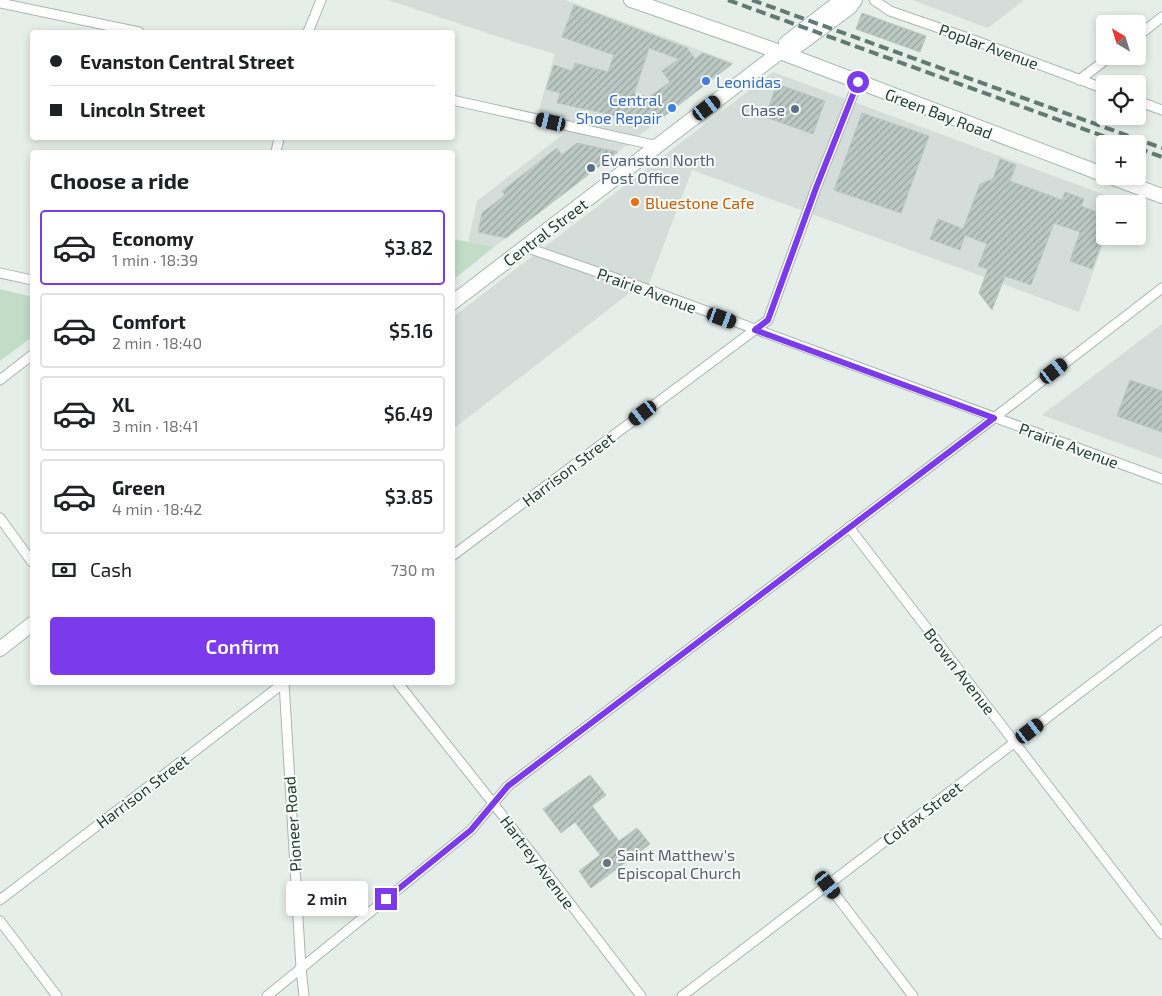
<!DOCTYPE html>
<html lang="en">
<head>
<meta charset="utf-8">
<style>
	body { margin:0; font-family:"Exo 2",sans-serif; background:#f6f6f6; color:#202124; height:100vh; display:flex; flex-direction:column; font-size:19px; white-space:nowrap }
	* { box-sizing:border-box; margin:0 }
	p { font-size:16px; color:#757577 }
	.icon { flex:none; width:28px; height:28px; fill:none; stroke:currentColor; stroke-width:2; stroke-linecap:round; stroke-linejoin:round }
	.map { position:relative; flex:1; overflow:hidden }
	.sheet { position:absolute; left:30px; top:150px; width:425px; height:535px; display:flex; flex-direction:column; background:#fff; border-radius:5px; box-shadow:0 2px 8px #0003 }
	.sheet>* { flex:none }
	.top-card { position:absolute; left:30px; top:30px; width:425px; height:110px; border-radius:5px; box-shadow:0 2px 8px #0003; display:grid; align-content:center; height:110px; padding:0 20px; background:#fff }
	.needle { width:32px; rotate:322deg }
	.fabs { position:absolute; left:1096px; top:15px; display:grid; gap:10px }
	.fabs a { display:grid; place-items:center; width:50px; height:50px; border-radius:5px; background:#fff; box-shadow:0 2px 8px #0003; font-size:25px }
	.end { position:absolute; width:22px; height:22px; margin:-11px; border:6px solid #7c3aed; background:#fff; box-shadow:0 0 0 2px #fff }
	.from { border-radius:50% }
	.bubble { position:absolute; height:35px; border-radius:5px; background:#fff; box-shadow:0 2px 8px #0003; font-size:16px; font-weight:600; line-height:35px; text-align:center }
	.car { position:absolute; width:15px; height:30px; margin:-15px -8px; border-radius:6px; box-shadow:0 0 4px 1px #0007; background:linear-gradient(#222 24%,#8ab4d8 0 40%,#222 0 76%,#8ab4d8 0 86%,#222 0) }
	.top-card b { display:flex; align-items:center; gap:18px; height:48px; font-size:19px }
	.top-card b+b { border-top:1px solid #e0e0e0 }
	.top-card i { width:12px; height:12px; background:#202124 }
	ul { padding:0; list-style:none }
	li { display:flex; align-items:center; gap:15px; height:75px; margin:0 10px 8px; padding:0 10px; border:2px solid #e0e0e0; border-radius:5px }
	li div { flex:1 }
	li b { display:block; font-size:19px }
	li em { font-style:normal; font-weight:600 }
	li.current { border-color:#7c3aed }
	li>.icon { width:45px; height:45px; stroke-width:1.5 }
	h2 { padding:0 20px; font-size:22px; line-height:60px }
	.pay { display:flex; align-items:center; gap:12px; height:55px; padding:0 20px; font-size:19px }
	.pay p { margin-inline-start:auto }
	.button { display:flex; gap:10px; margin-top:auto; padding:10px 20px }
	.button a { flex:1; height:58px; border-radius:5px; background:#7c3aed; color:#fff; font-size:20px; font-weight:600; line-height:58px; text-align:center }
	.map>svg:first-child { display:block }
</style>
</head>
<body>
<div class="map">
<svg width="1162" height="996" viewBox="0 0 1162 996">
	<defs>
		<pattern id="building-hatch" width="6" height="6" patternUnits="userSpaceOnUse" patternTransform="scale(1.25)"><rect width="6" height="6" fill="#bbc8c3"/><path d="M-1 1l2-2M0 6l6-6M5 7l2-2" fill="none" stroke="#98a49f"/></pattern>
	</defs>
	<rect width="100%" height="100%" fill="#e6eeea"/>
	<g fill="#d4ddd9">
		<polygon points="388,0 565,0 734,63 494,247 468,242 477,201 570,129 536,120 555,54 508,40"/>
		<polygon points="912,0 1024,0 988,28"/>
		<polygon points="773,72 1119,200 1118,204 1105,204 1106,236 1079,312 692,170 647,289 640,285 453,429 453,317"/>
		<polygon points="1162,324 1162,459 1042,415"/>
	</g>
	<g fill="#c1ddc8">
		<polygon points="453,239 494,247 453,280"/>
		<polygon points="0,289 32,297 32,337 0,361"/>
	</g>
	<g fill="url(#building-hatch)" stroke="#b9c7c1" fill-rule="evenodd">
		<path d="M574,5L687,48L695,59L703,53L732,64L654,124L557,103L560,93L546,89L554,65L572,71L575,63L608,72L614,55L562,37ZM649,48L679,59L662,71L670,82L649,97L634,94Z"/>
		<polygon points="862,13 926,36 920,52 856,29"/>
		<polygon points="777,84 825,101 813,134 765,117"/>
		<polygon points="862,113 929,136 901,213 834,190"/>
		<polygon points="577,143 618,152 506,238 478,232 482,213 505,195 502,191 557,148 562,155"/>
		<polygon points="1000,159 1016,165 1010,181 1062,200 1065,192 1084,199 1081,206 1105,215 1105,234 1092,269 1070,261 1080,232 1054,223 1031,285 1005,276 992,310 979,293 988,269 978,266 987,244 965,235 960,250 930,239 938,219 963,229 980,184 993,179"/>
		<polygon points="1130,380 1162,391 1162,432 1117,416"/>
		<polygon points="590,775 606,795 592,806 619,841 637,828 650,844 591,888 579,871 600,855 575,822 561,833 543,809"/>
	</g>
	<g fill="none" stroke-linecap="round" stroke-linejoin="round">
		<defs>
			<g id="street">
				<polyline points="874,0 890,11 968,38 1105,89"/>
				<polyline points="0,3 139,32"/>
				<polyline points="308,32 321,0"/>
				<polyline points="1138,36 1162,17"/>
				<polyline points="1079,80 1111,56"/>
				<polyline points="452,100 658,146"/>
				<polyline points="1138,101 1162,110"/>
				<polyline points="276,152 279,138"/>
				<polyline points="525,247 641,287 1162,479"/>
				<polyline points="0,273 32,280"/>
				<polyline points="0,380 32,355"/>
				<polyline points="0,518 32,562"/>
				<polyline points="849,527 1162,934"/>
				<polyline points="452,556 768,320 816,188 858,82"/>
				<polyline points="284,682 301,968 304,996"/>
				<polyline points="397,682 493,803 641,996"/>
				<polyline points="828,885 913,996"/>
				<polyline points="0,900 285,682"/>
				<polyline points="0,921 57,996"/>
				<polyline points="267,996 471,830 508,786 994,418 1162,288"/>
				<polyline points="682,996 1162,630"/>
			</g>
			<g id="secondary">
				<polyline points="631,0 780,52 1105,175"/>
				<polyline points="786,43 842,0"/>
				<polyline points="1108,176 1162,196"/>
				<polyline points="452,303 780,52 797,46 850,7 855,0"/>
				<polyline points="0,649 32,624"/>
			</g>
		</defs>
		<use href="#street" stroke="#a9b6b1" stroke-width="11"/>
		<use href="#secondary" stroke="#a5b9b2" stroke-width="16"/>
		<use href="#street" stroke="#fff" stroke-width="9"/>
		<use href="#secondary" stroke="#fff" stroke-width="14"/>
		<g stroke="#617a73" stroke-width="4" stroke-dasharray="10 5" stroke-linecap="butt">
			<polyline points="728,0 1125,144"/>
			<polyline points="752,0 1162,148"/>
			<polyline points="1138,148 1162,157"/>
		</g>
	</g>
	<g fill="none" stroke-linecap="round" stroke-linejoin="round">
		<polyline stroke="#7c3aed" stroke-width="6" points="386,899 471,830 508,786 994,418 755,330 768,320 816,188 858,82"/>
	</g>
	<g fill="#3f7fe0" stroke="#f6faf8" stroke-width="2">
		<circle cx="706" cy="81" r="5"/>
		<circle cx="672" cy="108" r="5"/>
	</g>
	<g fill="#5c6f8a" stroke="#f6faf8" stroke-width="2">
		<circle cx="795" cy="109" r="5"/>
		<circle cx="591" cy="168" r="5"/>
	</g>
	<circle fill="#e8710a" stroke="#f6faf8" stroke-width="2" cx="635" cy="202" r="5"/>
	<circle fill="#6b7280" stroke="#f6faf8" stroke-width="2" cx="607" cy="863" r="5"/>
	<g text-anchor="middle" dominant-baseline="central" stroke-width="4" stroke-linejoin="round" paint-order="stroke">
		<g font-size="16" fill="#263f38" stroke="#f6faf8">
			<text transform="translate(989 46) rotate(20)">Poplar Avenue</text>
			<text transform="translate(939 113) rotate(21)">Green Bay Road</text>
			<text transform="translate(545 232) rotate(-37)">Central Street</text>
			<text transform="translate(647 290) rotate(20)">Prairie Avenue</text>
			<text transform="translate(1069 445) rotate(20)">Prairie Avenue</text>
			<text transform="translate(568 469) rotate(-37)">Harrison Street</text>
			<text transform="translate(960 671) rotate(52)">Brown Avenue</text>
			<text transform="translate(142 791) rotate(-37)">Harrison Street</text>
			<text transform="translate(922 813) rotate(-37)">Colfax Street</text>
			<text transform="translate(292 824) rotate(-94)">Pioneer Road</text>
			<text transform="translate(538 862) rotate(53)">Hartrey Avenue</text>
		</g>
		<g font-size="16" fill="#366cbe" stroke="#f6faf8" text-anchor="start">
			<text x="716" y="81">Leonidas</text>
			<text x="662" y="99" text-anchor="end">Central<tspan x="662" dy="18">Shoe Repair</tspan></text>
		</g>
		<g font-size="16" fill="#4e5e75" stroke="#f6faf8" text-anchor="end">
			<text x="785" y="109">Chase</text>
			<text x="601" y="159" text-anchor="start">Evanston North<tspan x="601" dy="18">Post Office</tspan></text>
		</g>
		<g font-size="16" fill="#c56008" stroke="#f6faf8" text-anchor="start">
			<text x="645" y="202">Bluestone Cafe</text>
		</g>
		<g font-size="16" fill="#5b616d" stroke="#f6faf8" text-anchor="start">
			<text x="617" y="854">Saint Matthew's<tspan x="617" dy="18">Episcopal Church</tspan></text>
		</g>
	</g>
</svg>
<div class="fabs">
<a><svg class="needle" viewBox="-14 -14 28 28"><path d="M0-13l5 13h-10z" fill="#e53935"/><path d="M0 13l5-13h-10z" fill="#757577"/></svg></a>
<a><svg class="icon" aria-label="locate" viewBox="0 0 24 24"><circle cx="12" cy="12" r="6"/><path d="M12 2v4M12 18v4M2 12h4M18 12h4"/></svg></a>
<a>+</a>
<a>−</a>
</div>
<i class="end from" style="left:858px;top:82px"></i>
<i class="end" style="left:386px;top:899px"></i>
<div class="bubble" style="left:286px;top:881px;width:82px">2 min</div>
<i class="car" style="left:707px;top:108px;rotate:53deg"></i>
<i class="car" style="left:551px;top:122px;rotate:283deg"></i>
<i class="car" style="left:722px;top:318px;rotate:110deg"></i>
<i class="car" style="left:1054px;top:371px;rotate:52deg"></i>
<i class="car" style="left:643px;top:413px;rotate:233deg"></i>
<i class="car" style="left:1030px;top:731px;rotate:53deg"></i>
<i class="car" style="left:828px;top:885px;rotate:142deg"></i>
<div class="top-card">
<b><i class="from"></i>Evanston Central Street</b>
<b><i></i>Lincoln Street</b>
</div>
<section class="sheet">
<h2>Choose a ride</h2>
<ul>
<li class="current"><svg class="icon" aria-label="car" viewBox="0 0 24 24"><path d="M5 17H2v-5l4-1 3-4h7l3 4 3 1v5h-3M9 17h6M6 11h13"/><circle cx="7" cy="17" r="2"/><circle cx="17" cy="17" r="2"/></svg><div><b>Economy</b><p>1 min · 18:39</p></div><em>$3.82</em></li>
<li><svg class="icon" aria-label="car" viewBox="0 0 24 24"><path d="M5 17H2v-5l4-1 3-4h7l3 4 3 1v5h-3M9 17h6M6 11h13"/><circle cx="7" cy="17" r="2"/><circle cx="17" cy="17" r="2"/></svg><div><b>Comfort</b><p>2 min · 18:40</p></div><em>$5.16</em></li>
<li><svg class="icon" aria-label="car" viewBox="0 0 24 24"><path d="M5 17H2v-5l4-1 3-4h7l3 4 3 1v5h-3M9 17h6M6 11h13"/><circle cx="7" cy="17" r="2"/><circle cx="17" cy="17" r="2"/></svg><div><b>XL</b><p>3 min · 18:41</p></div><em>$6.49</em></li>
<li><svg class="icon" aria-label="car" viewBox="0 0 24 24"><path d="M5 17H2v-5l4-1 3-4h7l3 4 3 1v5h-3M9 17h6M6 11h13"/><circle cx="7" cy="17" r="2"/><circle cx="17" cy="17" r="2"/></svg><div><b>Green</b><p>4 min · 18:42</p></div><em>$3.85</em></li>
</ul>
<div class="pay"><svg class="icon" aria-label="cash" viewBox="0 0 24 24"><path d="M3 7h18v10H3z"/><circle cx="12" cy="12" r="2"/></svg>Cash<p>730 m</p></div>
<div class="button"><a>Confirm</a></div>
</section>
</div>
</body>
</html>
